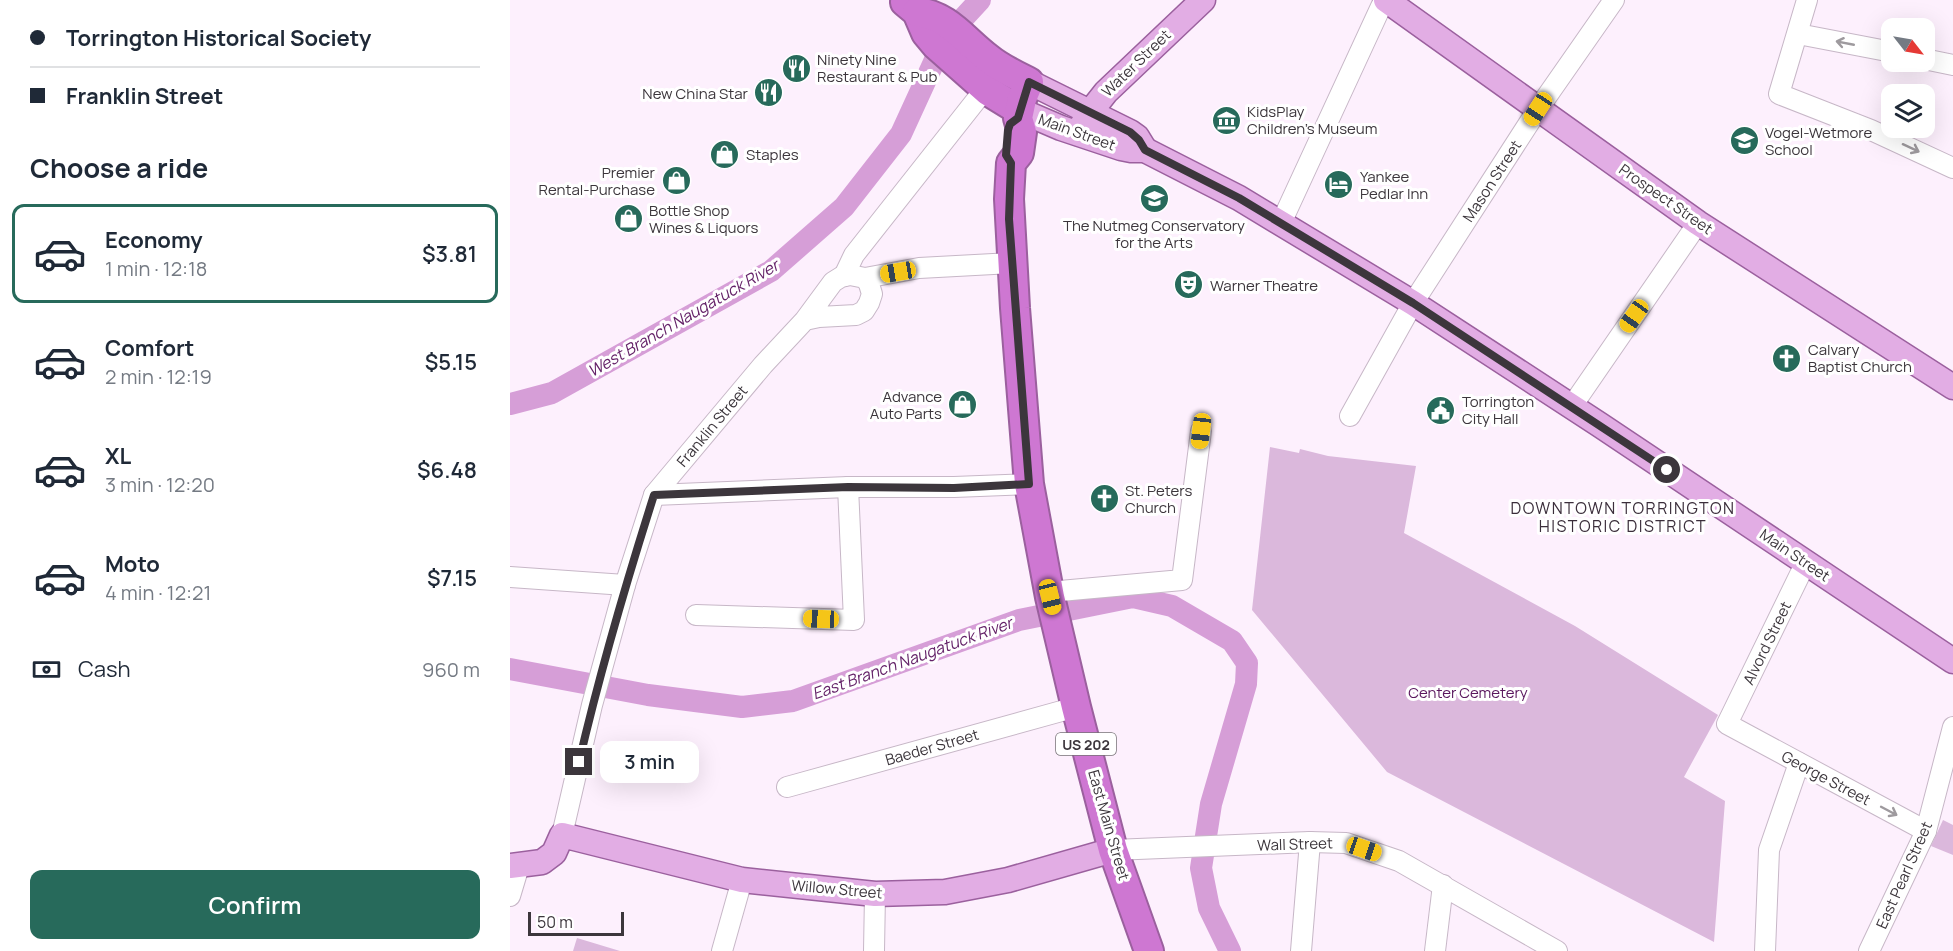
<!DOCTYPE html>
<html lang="en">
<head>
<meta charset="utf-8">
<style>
	body { margin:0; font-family:Manrope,sans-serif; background:#f6f6f7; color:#1f2937; height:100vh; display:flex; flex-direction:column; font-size:22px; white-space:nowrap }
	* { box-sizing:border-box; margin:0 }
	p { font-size:20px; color:#747a83 }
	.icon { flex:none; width:33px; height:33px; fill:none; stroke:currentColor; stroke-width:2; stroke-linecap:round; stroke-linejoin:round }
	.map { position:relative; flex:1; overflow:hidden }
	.details { display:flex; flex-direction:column; background:#fff; width:510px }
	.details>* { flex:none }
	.banner { display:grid; align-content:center; height:132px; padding:0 30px; background:#fff }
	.needle { width:39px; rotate:121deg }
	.tools { position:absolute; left:1371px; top:18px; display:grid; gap:12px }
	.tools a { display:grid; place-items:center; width:54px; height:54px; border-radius:12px; background:#fff; box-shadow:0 6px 24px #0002; font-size:30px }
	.scale { position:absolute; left:18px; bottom:15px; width:96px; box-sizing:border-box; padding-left:6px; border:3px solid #3c363c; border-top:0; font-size:16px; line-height:21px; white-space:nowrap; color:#3c363c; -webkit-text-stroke:4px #fff; paint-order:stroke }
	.end { position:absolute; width:27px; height:27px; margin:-14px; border:8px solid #3c363c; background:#fff; box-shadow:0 0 0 3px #fff }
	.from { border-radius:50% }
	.bubble { position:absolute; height:42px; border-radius:12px; background:#fff; box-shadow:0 6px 24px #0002; font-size:20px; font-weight:600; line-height:42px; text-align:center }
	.car { position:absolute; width:18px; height:36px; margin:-18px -9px; border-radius:8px; box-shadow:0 0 4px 2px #0007; background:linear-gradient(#f5c518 24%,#345 0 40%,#f5c518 0 76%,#345 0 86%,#f5c518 0) }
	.banner b { display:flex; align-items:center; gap:21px; height:57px; font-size:22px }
	.banner b+b { border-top:2px solid #e0e1e3 }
	.banner i { width:15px; height:15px; background:#1f2937 }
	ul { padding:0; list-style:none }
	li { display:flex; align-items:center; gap:18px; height:99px; margin:0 12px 9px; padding:0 18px; border:3px solid transparent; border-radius:12px }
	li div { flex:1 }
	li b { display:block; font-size:22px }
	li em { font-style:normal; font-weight:600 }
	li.selected { border-color:#276a5b }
	li>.icon { width:54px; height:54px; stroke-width:1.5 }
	h2 { padding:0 30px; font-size:27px; line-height:72px }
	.pay { display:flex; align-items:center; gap:15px; height:66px; padding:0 30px; font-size:22px }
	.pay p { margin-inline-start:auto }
	.cta { display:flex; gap:12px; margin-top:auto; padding:12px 30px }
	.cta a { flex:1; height:69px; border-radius:12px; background:#276a5b; color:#fff; font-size:24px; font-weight:600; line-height:69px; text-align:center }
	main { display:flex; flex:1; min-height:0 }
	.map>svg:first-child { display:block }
</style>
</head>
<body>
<main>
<section class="details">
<div class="banner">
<b><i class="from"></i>Torrington Historical Society</b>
<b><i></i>Franklin Street</b>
</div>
<h2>Choose a ride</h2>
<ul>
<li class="selected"><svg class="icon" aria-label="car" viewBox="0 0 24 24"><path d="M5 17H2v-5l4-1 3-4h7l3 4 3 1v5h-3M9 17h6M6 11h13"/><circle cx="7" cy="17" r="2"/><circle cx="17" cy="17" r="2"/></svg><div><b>Economy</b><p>1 min · 12:18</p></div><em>$3.81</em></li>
<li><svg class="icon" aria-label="car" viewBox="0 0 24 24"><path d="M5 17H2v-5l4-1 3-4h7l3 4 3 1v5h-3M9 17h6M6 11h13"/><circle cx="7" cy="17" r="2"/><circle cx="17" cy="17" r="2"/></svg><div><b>Comfort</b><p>2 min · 12:19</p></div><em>$5.15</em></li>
<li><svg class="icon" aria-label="car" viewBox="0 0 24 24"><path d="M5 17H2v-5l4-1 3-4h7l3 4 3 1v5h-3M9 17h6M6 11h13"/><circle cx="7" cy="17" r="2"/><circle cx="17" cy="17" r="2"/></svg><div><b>XL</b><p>3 min · 12:20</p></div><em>$6.48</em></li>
<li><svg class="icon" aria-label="car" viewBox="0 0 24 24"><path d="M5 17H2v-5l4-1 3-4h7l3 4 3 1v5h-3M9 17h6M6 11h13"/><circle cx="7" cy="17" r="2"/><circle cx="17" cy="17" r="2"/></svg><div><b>Moto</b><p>4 min · 12:21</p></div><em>$7.15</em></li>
</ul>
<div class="pay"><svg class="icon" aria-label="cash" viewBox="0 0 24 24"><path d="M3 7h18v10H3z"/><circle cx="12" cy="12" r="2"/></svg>Cash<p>960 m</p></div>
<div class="cta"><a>Confirm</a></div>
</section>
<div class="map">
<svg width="1443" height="951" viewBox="0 0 1443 951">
	<rect width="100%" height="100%" fill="#fdf0fd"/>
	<g fill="#dbb8dc">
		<polygon points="760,447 789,453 790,449 818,456 906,466 894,533 1065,626 1208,715 1174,777 1215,801 1204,942 877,772 742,610"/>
		<polygon points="1433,820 1443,825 1443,855 1421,846"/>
		<polygon points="67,938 110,951 63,951"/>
	</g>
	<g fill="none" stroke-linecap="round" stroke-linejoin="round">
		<g stroke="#d69ed7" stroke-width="22">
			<polyline points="0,404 42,393 261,271 334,207 391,134 435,38 470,0"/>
			<polyline points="0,669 138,695 232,707 283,701 509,620 623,597 662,606 722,641 737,663 736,684 701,804 691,868 699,908 720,951"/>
		</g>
		<defs>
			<g id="minor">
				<polyline points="1297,0 1269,94 1361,130 1443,168"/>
				<polyline points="1288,34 1382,52"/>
				<polyline points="1414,59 1443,65"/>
				<polyline points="771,223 874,0"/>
				<polyline points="334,276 344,255 475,89"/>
				<polyline points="355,278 409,268 502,263"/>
				<polyline points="1062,406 1188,223"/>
				<polyline points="840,416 903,303 1028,109 1104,0"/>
				<polyline points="144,495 338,487 444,487 519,484"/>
				<polyline points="1296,562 1217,724 1416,831"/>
				<polyline points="0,577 115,585"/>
				<polyline points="539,592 672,580 691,431"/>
				<polyline points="186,615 344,620 338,487"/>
				<polyline points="277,787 566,707"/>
				<polyline points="52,835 82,705 115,585 144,495 253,365 295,320 323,282 331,277 340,275 355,278 359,284 362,294 359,303 354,311 346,315 309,317 295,320"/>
				<polyline points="603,850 800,842 836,843 889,861 1047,951"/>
				<polyline points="0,896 9,866"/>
				<polyline points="212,951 232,880"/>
				<polyline points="364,951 365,894"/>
				<polyline points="791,951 800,842"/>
				<polyline points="925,951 933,885"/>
				<polyline points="1255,951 1259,850 1289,763"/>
				<polyline points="1359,951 1416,831 1443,727"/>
			</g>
			<g id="major">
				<polyline points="876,0 1188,223 1443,387"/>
				<polyline points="519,82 620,132 627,137 635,150"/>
				<polyline points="509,110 551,128 611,148 621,150 635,150 729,198 903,303 1090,425 1443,661"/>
				<polyline points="568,133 577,116 596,92 693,0"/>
				<polyline points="0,866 32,862 44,853 52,835 232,880 365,894 435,892 498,880 603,850"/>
			</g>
			<g id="highway">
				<polyline points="395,2 407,12 416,33 426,45 478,91 509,110"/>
				<path d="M407,12C438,15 454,40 478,58C490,68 505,75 519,82L512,99L508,118L512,132L509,153L501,163L499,199L505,308L519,484L540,597L566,707L603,850L639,951"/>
			</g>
		</defs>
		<use href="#minor" stroke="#c7b7c7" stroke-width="22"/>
		<use href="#major" stroke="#9b609e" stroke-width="27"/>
		<use href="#highway" stroke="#9b609e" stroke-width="32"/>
		<use href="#minor" stroke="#fff" stroke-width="20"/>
		<use href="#major" stroke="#e2ade4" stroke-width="24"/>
		<use href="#highway" stroke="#ce77d2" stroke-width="28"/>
	</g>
	<defs><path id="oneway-shaft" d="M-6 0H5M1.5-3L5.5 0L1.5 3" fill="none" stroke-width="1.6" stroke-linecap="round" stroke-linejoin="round" transform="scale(1.5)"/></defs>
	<g stroke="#9e9a9e">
		<use href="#oneway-shaft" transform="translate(1335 43) rotate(-169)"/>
		<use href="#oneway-shaft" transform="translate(1401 148) rotate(25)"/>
		<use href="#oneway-shaft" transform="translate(1379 811) rotate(28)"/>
	</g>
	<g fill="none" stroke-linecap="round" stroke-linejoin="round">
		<path stroke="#3c363c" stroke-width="8" d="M69,762C90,672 116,583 144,495L338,487L444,488L519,484L499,219L501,163L496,155L498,130L500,124L508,118L519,82L620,132L629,140L635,150L729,198L903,303L1157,470"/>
	</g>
	<defs>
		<symbol id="restaurant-disc" viewBox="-11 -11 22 22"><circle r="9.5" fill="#276a5b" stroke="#fff"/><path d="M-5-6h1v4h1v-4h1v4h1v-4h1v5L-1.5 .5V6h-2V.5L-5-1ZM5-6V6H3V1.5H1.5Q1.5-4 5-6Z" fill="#fff"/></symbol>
		<symbol id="museum-disc" viewBox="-11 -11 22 22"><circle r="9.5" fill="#276a5b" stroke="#fff"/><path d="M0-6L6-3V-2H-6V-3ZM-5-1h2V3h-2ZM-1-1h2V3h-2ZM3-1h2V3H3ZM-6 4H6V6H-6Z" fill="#fff"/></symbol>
		<symbol id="school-disc" viewBox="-11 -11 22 22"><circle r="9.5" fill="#276a5b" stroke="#fff"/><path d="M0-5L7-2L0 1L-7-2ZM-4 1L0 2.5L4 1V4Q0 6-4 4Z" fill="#fff"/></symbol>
		<symbol id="shop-disc" viewBox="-11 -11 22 22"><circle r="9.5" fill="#276a5b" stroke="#fff"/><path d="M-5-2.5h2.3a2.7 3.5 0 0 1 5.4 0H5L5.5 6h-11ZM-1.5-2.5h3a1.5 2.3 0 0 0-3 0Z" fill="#fff"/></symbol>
		<symbol id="hotel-disc" viewBox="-11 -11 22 22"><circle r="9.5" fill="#276a5b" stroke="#fff"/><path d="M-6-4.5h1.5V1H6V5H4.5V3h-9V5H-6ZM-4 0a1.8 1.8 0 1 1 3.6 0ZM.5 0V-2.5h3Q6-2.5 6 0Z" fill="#fff"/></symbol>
		<symbol id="theatre-disc" viewBox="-11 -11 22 22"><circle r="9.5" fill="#276a5b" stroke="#fff"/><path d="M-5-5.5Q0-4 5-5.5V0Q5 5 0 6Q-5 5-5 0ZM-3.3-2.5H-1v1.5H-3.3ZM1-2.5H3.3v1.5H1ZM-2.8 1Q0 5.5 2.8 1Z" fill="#fff"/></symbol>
		<symbol id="church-disc" viewBox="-11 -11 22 22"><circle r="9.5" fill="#276a5b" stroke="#fff"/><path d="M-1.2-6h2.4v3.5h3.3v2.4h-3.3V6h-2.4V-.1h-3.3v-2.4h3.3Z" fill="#fff"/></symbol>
		<symbol id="civic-disc" viewBox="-11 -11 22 22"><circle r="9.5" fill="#276a5b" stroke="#fff"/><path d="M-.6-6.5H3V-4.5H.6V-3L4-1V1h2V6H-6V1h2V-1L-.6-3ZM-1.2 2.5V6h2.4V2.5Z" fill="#fff"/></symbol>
	</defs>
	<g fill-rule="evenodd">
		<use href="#restaurant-disc" x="270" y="52" width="33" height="33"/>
		<use href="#restaurant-disc" x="242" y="76" width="33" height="33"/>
		<use href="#museum-disc" x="700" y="104" width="33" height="33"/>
		<use href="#school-disc" x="1218" y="124" width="33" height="33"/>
		<use href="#shop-disc" x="198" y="138" width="33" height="33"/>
		<use href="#shop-disc" x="150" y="164" width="33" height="33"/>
		<use href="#hotel-disc" x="812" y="168" width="33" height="33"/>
		<use href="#school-disc" x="628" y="182" width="33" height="33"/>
		<use href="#shop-disc" x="102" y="202" width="33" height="33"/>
		<use href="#theatre-disc" x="662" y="268" width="33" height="33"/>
		<use href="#church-disc" x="1260" y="342" width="33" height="33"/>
		<use href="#shop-disc" x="436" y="388" width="33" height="33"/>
		<use href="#civic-disc" x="914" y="394" width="33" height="33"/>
		<use href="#church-disc" x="578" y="482" width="33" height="33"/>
	</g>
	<g text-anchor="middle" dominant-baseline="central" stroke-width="6" stroke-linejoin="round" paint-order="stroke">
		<rect fill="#fff" stroke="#767276" stroke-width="1.5" x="546" y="733" width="60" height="22" rx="4.5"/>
		<g font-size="14" font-weight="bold" fill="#3c363c">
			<text x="576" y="744">US 202</text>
		</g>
		<g font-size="15" fill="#3c363c" stroke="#fff" text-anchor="start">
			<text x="307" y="59">Ninety Nine<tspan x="307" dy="17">Restaurant &amp; Pub</tspan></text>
			<text x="238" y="93" text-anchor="end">New China Star</text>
			<text x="737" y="111">KidsPlay<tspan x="737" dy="17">Children's Museum</tspan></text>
			<text x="1255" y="132">Vogel-Wetmore<tspan x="1255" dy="17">School</tspan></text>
			<text x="236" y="154">Staples</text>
			<text x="145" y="172" text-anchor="end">Premier<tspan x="145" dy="17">Rental-Purchase</tspan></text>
			<text x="850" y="176">Yankee<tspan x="850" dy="17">Pedlar Inn</tspan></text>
			<text x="139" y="210">Bottle Shop<tspan x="139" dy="17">Wines &amp; Liquors</tspan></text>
			<text x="644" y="225" text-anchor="middle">The Nutmeg Conservatory<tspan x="644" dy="17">for the Arts</tspan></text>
			<text x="700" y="285">Warner Theatre</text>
			<text x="1298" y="349">Calvary<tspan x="1298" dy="17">Baptist Church</tspan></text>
			<text x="432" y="396" text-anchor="end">Advance<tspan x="432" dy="17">Auto Parts</tspan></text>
			<text x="952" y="401">Torrington<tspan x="952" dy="17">City Hall</tspan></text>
			<text x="615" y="490">St. Peters<tspan x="615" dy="17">Church</tspan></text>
		</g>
		<g font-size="15" fill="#3c363c" stroke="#fff">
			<text transform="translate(626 63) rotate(-44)">Water Street</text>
			<text transform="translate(567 132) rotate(20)">Main Street</text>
			<text transform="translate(982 181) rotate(-57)">Mason Street</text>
			<text transform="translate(1156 199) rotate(35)">Prospect Street</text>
			<text transform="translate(202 426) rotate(-50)">Franklin Street</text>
			<text transform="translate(1285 555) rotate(34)">Main Street</text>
			<text transform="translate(1257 643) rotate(-64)">Alvord Street</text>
			<text transform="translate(422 747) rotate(-16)">Baeder Street</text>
			<text transform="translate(1316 778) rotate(28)">George Street</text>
			<text transform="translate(599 825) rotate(74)">East Main Street</text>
			<text transform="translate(785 844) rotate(-2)">Wall Street</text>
			<text transform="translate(1394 875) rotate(-66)">East Pearl Street</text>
			<text transform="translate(327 889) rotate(5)">Willow Street</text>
		</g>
		<g font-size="15" fill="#5a175e" stroke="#fff">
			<text x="958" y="692">Center Cemetery</text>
		</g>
		<g font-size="16" font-style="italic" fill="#642268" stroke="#fff">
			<text transform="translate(173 318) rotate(-30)">West Branch Naugatuck River</text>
			<text transform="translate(402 658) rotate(-20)">East Branch Naugatuck River</text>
		</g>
		<g font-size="16" letter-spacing="1.5" fill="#3b2e3b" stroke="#fff">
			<text x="1113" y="508">DOWNTOWN TORRINGTON<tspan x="1113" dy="18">HISTORIC DISTRICT</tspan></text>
		</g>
	</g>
</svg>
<div class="tools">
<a><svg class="needle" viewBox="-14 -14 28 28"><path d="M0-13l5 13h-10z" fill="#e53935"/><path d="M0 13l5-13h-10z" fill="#747a83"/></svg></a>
<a><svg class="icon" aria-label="layers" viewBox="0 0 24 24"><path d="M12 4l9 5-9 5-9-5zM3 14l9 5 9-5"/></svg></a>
</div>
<div class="scale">50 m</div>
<i class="end from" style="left:1157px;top:470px"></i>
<i class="end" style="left:69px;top:762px"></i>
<div class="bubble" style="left:90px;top:741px;width:99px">3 min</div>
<i class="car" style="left:1028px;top:109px;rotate:213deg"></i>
<i class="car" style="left:388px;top:272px;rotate:260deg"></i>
<i class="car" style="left:1124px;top:316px;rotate:215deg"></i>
<i class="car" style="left:691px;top:431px;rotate:187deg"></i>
<i class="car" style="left:540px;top:597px;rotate:166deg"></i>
<i class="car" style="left:311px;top:619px;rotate:272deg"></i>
<i class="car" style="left:854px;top:849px;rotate:109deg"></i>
</div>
</main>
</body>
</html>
